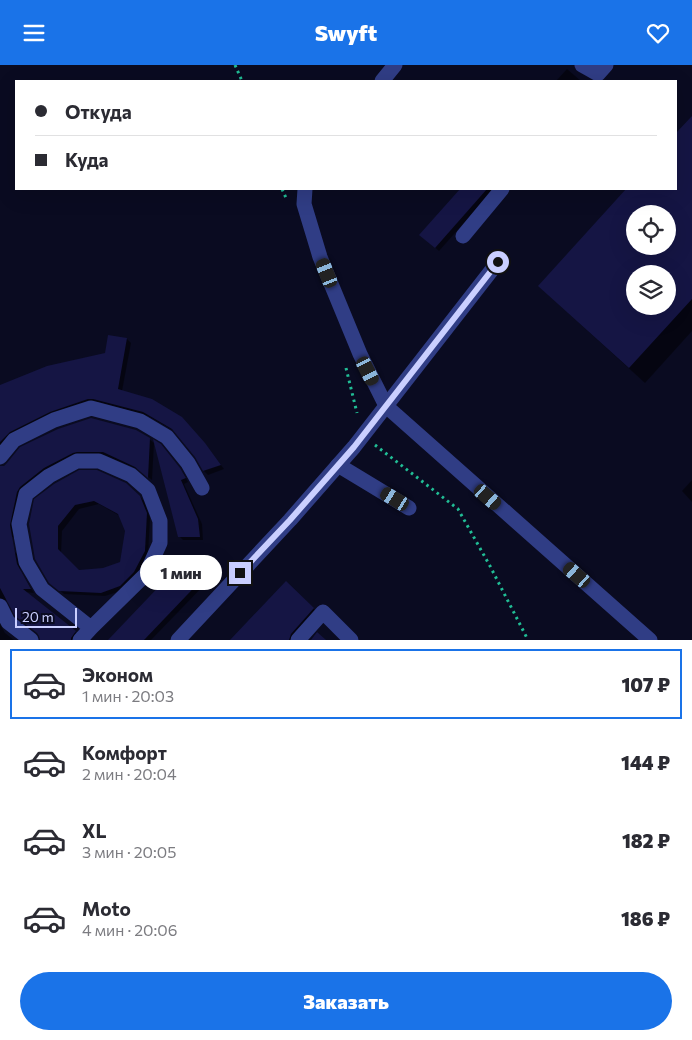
<!DOCTYPE html>
<html lang="ru">
<head>
<meta charset="utf-8">
<style>
	body { margin:0; font-family:Commissioner,sans-serif; background:#f7f7f7; color:#2b2b33; height:100vh; display:flex; flex-direction:column; font-size:19px; white-space:nowrap }
	* { box-sizing:border-box; margin:0 }
	p { font-size:16px; color:#7c7c81 }
	.icon { flex:none; width:28px; height:28px; fill:none; stroke:currentColor; stroke-width:2; stroke-linecap:round; stroke-linejoin:round }
	.map { position:relative; height:575px; overflow:hidden }
	.sheet { display:flex; flex-direction:column; background:#fff; flex:1 }
	.sheet>* { flex:none }
	.top-card { position:absolute; left:15px; top:15px; width:662px; height:110px; border-radius:0px; box-shadow:0 5px 20px #0002; display:grid; align-content:center; height:110px; padding:0 20px; background:#fff }
	.controls { position:absolute; left:626px; top:140px; display:grid; gap:10px }
	.controls a { display:grid; place-items:center; width:50px; height:50px; border-radius:50%; background:#fff; box-shadow:0 5px 20px #0002; font-size:25px }
	.scale { position:absolute; left:15px; bottom:12px; width:62px; box-sizing:border-box; padding-left:5px; border:2px solid #cacfff; border-top:0; font-size:14px; line-height:18px; white-space:nowrap; color:#cacfff; -webkit-text-stroke:4px #0a0b21; paint-order:stroke }
	.end { position:absolute; width:22px; height:22px; margin:-11px; border:6px solid #cacfff; background:#111; box-shadow:0 0 0 2px #111 }
	.from { border-radius:50% }
	.bubble { position:absolute; height:35px; border-radius:18px; background:#fff; box-shadow:0 5px 20px #0002; font-size:16px; font-weight:800; line-height:35px; text-align:center }
	.car { position:absolute; width:15px; height:30px; margin:-15px -8px; border-radius:6px; box-shadow:0 0 4px 1px #0007; background:linear-gradient(#222 24%,#8ab4d8 0 40%,#222 0 76%,#8ab4d8 0 86%,#222 0) }
	.top-card b { display:flex; align-items:center; gap:18px; height:48px; font-size:19px }
	.top-card b+b { border-top:1px solid #e1e1e2 }
	.top-card i { width:12px; height:12px; background:#2b2b33 }
	ul { padding:9px 0 0; list-style:none }
	li { display:flex; align-items:center; gap:15px; height:70px; margin:0 10px 8px; padding:0 10px; border:2px solid transparent; border-radius:0px }
	li div { flex:1 }
	li b { display:block; font-size:19px }
	li em { font-style:normal; font-weight:800 }
	li.on { border-color:#1a73e8 }
	li>.icon { width:45px; height:45px; stroke-width:1.5 }
	.primary-button { display:flex; gap:10px; margin-top:auto; padding:10px 20px }
	.primary-button a { flex:1; height:58px; border-radius:30px; background:#1a73e8; color:#fff; font-size:20px; font-weight:800; line-height:58px; text-align:center }
	header { display:flex; justify-content:space-between; align-items:center; height:65px; padding:0 20px; background:#1a73e8; color:#fff; font-size:22px; font-weight:800 }
	.map>svg:first-child { display:block }
</style>
</head>
<body>
<header><svg class="icon" aria-label="menu" viewBox="0 0 24 24"><path d="M4 6h16M4 12h16M4 18h16"/></svg>Swyft<svg class="icon" aria-label="heart" viewBox="0 0 24 24"><path d="M12 20l-8-8c-3-5 5-10 8-4 3-6 11-1 8 4z"/></svg></header>
<div class="map">
<svg width="692" height="575" viewBox="0 0 692 575">
	<rect width="100%" height="100%" fill="#0a0b21"/>
	<g fill="#0007" fill-rule="evenodd">
		<polygon points="567,4 581,16 582,16 556,16"/>
		<path d="M692,53V266L645,318L555,236L539,221L628,124H676ZM635,149H668V181H635ZM635,209H668V241H635Z"/>
		<polygon points="462,124 494,124 439,186 421,170"/>
		<polygon points="127,274 131,278 122,326 186,358 209,384 224,404 208,410 204,406 196,392 176,367 148,351 98,337 0,386 0,321 106,289"/>
		<polygon points="149,374 154,378 152,415 140,405 104,390 24,425 15,473 0,468 0,402 4,402 8,399"/>
		<polygon points="164,385 184,409 188,417 184,419 202,459 203,475 183,475 179,471"/>
		<polygon points="692,415 692,437 682,426"/>
		<path d="M139,431L144,436L150,453L148,490L138,511L124,525L105,531L64,529L55,521L35,435ZM99,439L120,451L126,466L122,498L103,504L78,506L61,489L62,466L79,444Z"/>
		<polygon points="14,486 18,490 21,507 34,528 25,527 75,567 79,571 76,575 41,575 41,572 9,536 5,535 0,536 0,487"/>
		<polygon points="189,492 211,513 151,575 109,575"/>
		<polygon points="286,518 317,547 293,575 232,575"/>
		<polygon points="0,559 5,568 14,575 0,575"/>
	</g>
	<g fill="#151544" fill-rule="evenodd">
		<path d="M692,51V234L629,303L538,221L626,124H676V68ZM635,149H668V181H635ZM635,209H668V241H635Z"/>
		<polygon points="460,124 487,124 435,183 419,170"/>
		<polygon points="108,270 127,273 118,324 152,334 182,352 205,378 221,400 203,406 195,392 172,364 143,347 93,334 88,334 50,347 10,367 0,377 0,320 47,301 105,288"/>
		<polygon points="91,353 136,365 150,373 148,413 135,402 103,387 77,387 73,388 44,403 20,422 17,427 10,460 17,499 31,524 23,524 76,566 71,573 71,575 40,575 39,571 37,568 15,551 0,523 0,401 4,401 7,398 20,382 58,364"/>
		<polygon points="153,374 161,379 180,403 186,413 181,415 198,454 200,472 178,472"/>
		<path d="M79,405H97L126,418L140,431L147,448L145,486L134,507L120,521L101,528L59,526L49,518L35,494L29,459L34,434L54,419ZM94,436L118,449L125,466L120,497L103,503L79,505L58,484V461L75,440Z"/>
		<polygon points="189,490 208,508 144,575 108,575"/>
		<polygon points="286,516 314,543 291,569 289,575 230,575"/>
		<polygon points="317,567 326,575 311,575"/>
	</g>
	<g fill="none" stroke-linecap="round" stroke-linejoin="round">
		<g stroke="#21bd95" stroke-width="3" stroke-dasharray="2.5 4" stroke-linecap="butt">
			<polyline points="235,0 242,16"/>
			<polyline points="282,124 286,133"/>
			<polyline points="346,303 357,348"/>
			<polyline points="375,380 458,444 490,501 528,575"/>
		</g>
		<g stroke="#303d85" stroke-width="15">
			<polyline points="582,0 598,9 606,0"/>
			<polyline points="382,16 395,0"/>
			<polyline points="305,124 304,139 320,192 360,289 386,341 650,575"/>
			<polyline points="463,171 502,124"/>
			<polyline points="0,392 14,375 54,355 91,343 140,356 167,372 188,398 202,423"/>
			<polyline points="338,400 409,443"/>
			<polyline points="0,541 8,557 31,575"/>
			<polyline points="80,575 91,563 146,509 160,478 160,456 148,425 131,410 99,396 77,396 49,411 26,429 19,459 26,497 42,524 91,563"/>
			<polyline points="178,575 290,455 354,382 498,197"/>
			<polyline points="298,575 323,547 351,575"/>
		</g>
	</g>
	<g fill="none" stroke-linecap="round" stroke-linejoin="round">
		<polyline stroke="#cacfff" stroke-width="6" points="240,508 290,455 354,382 498,197"/>
	</g>
</svg>
<div class="controls">
<a><svg class="icon" aria-label="locate" viewBox="0 0 24 24"><circle cx="12" cy="12" r="6"/><path d="M12 2v4M12 18v4M2 12h4M18 12h4"/></svg></a>
<a><svg class="icon" aria-label="layers" viewBox="0 0 24 24"><path d="M12 4l9 5-9 5-9-5zM3 14l9 5 9-5"/></svg></a>
</div>
<div class="scale">20 m</div>
<i class="end from" style="left:498px;top:197px"></i>
<i class="end" style="left:240px;top:508px"></i>
<div class="bubble" style="left:140px;top:490px;width:82px">1 мин</div>
<i class="car" style="left:327px;top:208px;rotate:338deg"></i>
<i class="car" style="left:368px;top:306px;rotate:153deg"></i>
<i class="car" style="left:488px;top:432px;rotate:131deg"></i>
<i class="car" style="left:395px;top:434px;rotate:301deg"></i>
<i class="car" style="left:577px;top:510px;rotate:311deg"></i>
<div class="top-card">
<b><i class="from"></i>Откуда</b>
<b><i></i>Куда</b>
</div>
</div>
<section class="sheet">
<ul>
<li class="on"><svg class="icon" aria-label="car" viewBox="0 0 24 24"><path d="M5 17H2v-5l4-1 3-4h7l3 4 3 1v5h-3M9 17h6M6 11h13"/><circle cx="7" cy="17" r="2"/><circle cx="17" cy="17" r="2"/></svg><div><b>Эконом</b><p>1 мин · 20:03</p></div><em>107 ₽</em></li>
<li><svg class="icon" aria-label="car" viewBox="0 0 24 24"><path d="M5 17H2v-5l4-1 3-4h7l3 4 3 1v5h-3M9 17h6M6 11h13"/><circle cx="7" cy="17" r="2"/><circle cx="17" cy="17" r="2"/></svg><div><b>Комфорт</b><p>2 мин · 20:04</p></div><em>144 ₽</em></li>
<li><svg class="icon" aria-label="car" viewBox="0 0 24 24"><path d="M5 17H2v-5l4-1 3-4h7l3 4 3 1v5h-3M9 17h6M6 11h13"/><circle cx="7" cy="17" r="2"/><circle cx="17" cy="17" r="2"/></svg><div><b>XL</b><p>3 мин · 20:05</p></div><em>182 ₽</em></li>
<li><svg class="icon" aria-label="car" viewBox="0 0 24 24"><path d="M5 17H2v-5l4-1 3-4h7l3 4 3 1v5h-3M9 17h6M6 11h13"/><circle cx="7" cy="17" r="2"/><circle cx="17" cy="17" r="2"/></svg><div><b>Moto</b><p>4 мин · 20:06</p></div><em>186 ₽</em></li>
</ul>
<div class="primary-button"><a>Заказать</a></div>
</section>
</body>
</html>
